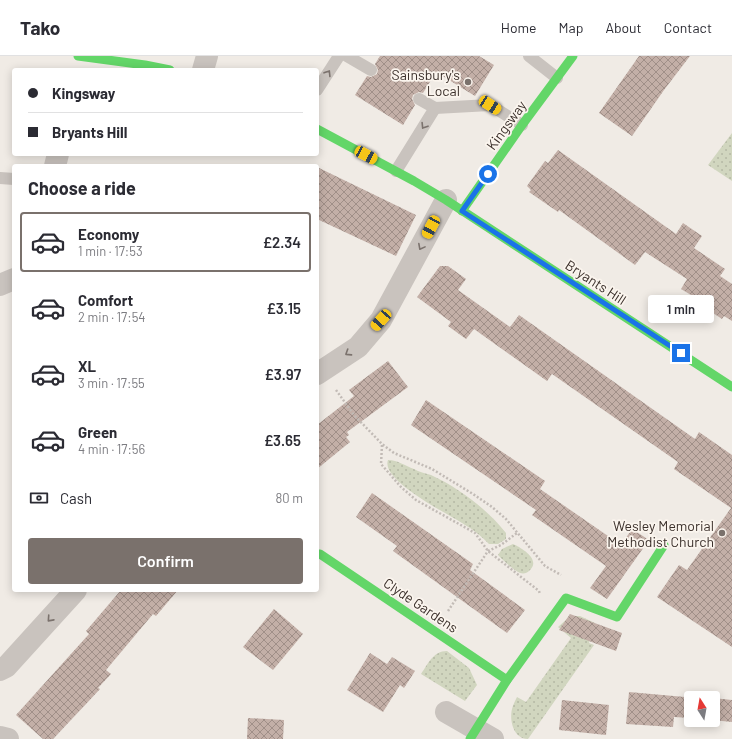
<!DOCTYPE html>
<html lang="en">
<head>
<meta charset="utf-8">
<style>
	body { margin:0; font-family:Barlow,sans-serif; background:#f2f2f3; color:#2b2b33; height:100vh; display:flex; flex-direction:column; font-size:15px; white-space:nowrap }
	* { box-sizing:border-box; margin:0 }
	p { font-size:13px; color:#7c7c81 }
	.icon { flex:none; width:22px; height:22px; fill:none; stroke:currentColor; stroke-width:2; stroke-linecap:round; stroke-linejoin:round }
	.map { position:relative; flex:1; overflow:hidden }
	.sheet { position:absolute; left:12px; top:108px; width:307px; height:428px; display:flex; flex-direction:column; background:#fff; border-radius:4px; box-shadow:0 2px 10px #0003 }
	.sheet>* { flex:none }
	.hud { position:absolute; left:12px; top:12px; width:307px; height:88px; border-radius:4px; box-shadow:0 2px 10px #0003; display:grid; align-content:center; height:88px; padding:0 16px; background:#fff }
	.needle { width:26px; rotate:349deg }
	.tools { position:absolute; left:684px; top:635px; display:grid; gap:8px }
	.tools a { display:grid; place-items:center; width:36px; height:36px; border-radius:4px; background:#fff; box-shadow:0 2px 10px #0003; font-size:20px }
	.end { position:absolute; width:18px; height:18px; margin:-9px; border:5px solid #1a73e8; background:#fff; box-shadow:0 0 0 2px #fff }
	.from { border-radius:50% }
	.bubble { position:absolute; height:28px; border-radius:4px; background:#fff; box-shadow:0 2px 10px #0003; font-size:13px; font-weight:600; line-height:28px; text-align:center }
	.car { position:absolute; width:12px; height:24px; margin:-12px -6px; border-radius:5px; box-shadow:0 0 3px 1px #0007; background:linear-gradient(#f5c518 24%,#345 0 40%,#f5c518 0 76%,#345 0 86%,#f5c518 0) }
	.hud b { display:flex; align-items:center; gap:14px; height:38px; font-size:15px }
	.hud b+b { border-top:1px solid #e1e1e2 }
	.hud i { width:10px; height:10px; background:#2b2b33 }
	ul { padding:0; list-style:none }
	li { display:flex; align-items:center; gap:12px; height:60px; margin:0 8px 6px; padding:0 8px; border:2px solid transparent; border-radius:4px }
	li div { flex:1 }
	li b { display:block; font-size:15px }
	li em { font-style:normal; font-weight:600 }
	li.active { border-color:#7a716c }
	li>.icon { width:36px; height:36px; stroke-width:1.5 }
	h2 { padding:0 16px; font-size:18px; line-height:48px }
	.pay { display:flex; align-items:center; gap:10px; height:44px; padding:0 16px; font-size:15px }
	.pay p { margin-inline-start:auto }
	.button { display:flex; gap:8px; margin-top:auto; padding:8px 16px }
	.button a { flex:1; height:46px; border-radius:4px; background:#7a716c; color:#fff; font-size:16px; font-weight:600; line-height:46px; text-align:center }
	header { display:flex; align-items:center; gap:24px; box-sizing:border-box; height:56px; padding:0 20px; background:#fff; border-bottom:1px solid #e1e1e2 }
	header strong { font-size:19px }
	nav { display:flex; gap:22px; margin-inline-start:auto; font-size:14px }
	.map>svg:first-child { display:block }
</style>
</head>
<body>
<header>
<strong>Tako</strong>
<nav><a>Home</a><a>Map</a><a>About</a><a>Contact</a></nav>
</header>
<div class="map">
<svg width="732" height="683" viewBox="0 0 732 683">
	<defs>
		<pattern id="grass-dots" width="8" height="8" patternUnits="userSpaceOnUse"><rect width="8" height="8" fill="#d1d6bf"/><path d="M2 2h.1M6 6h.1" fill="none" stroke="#b4b8a4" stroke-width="1.8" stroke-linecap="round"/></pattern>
		<pattern id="building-cross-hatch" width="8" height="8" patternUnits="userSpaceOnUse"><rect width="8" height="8" fill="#c3afa7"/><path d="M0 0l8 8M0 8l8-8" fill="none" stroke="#a08f88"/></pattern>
	</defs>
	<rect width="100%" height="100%" fill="#f0ebe5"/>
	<g fill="url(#grass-dots)">
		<polygon points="732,77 732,125 708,109"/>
		<path d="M388,404C398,404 405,410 414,413C419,416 425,417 431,419C459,432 487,453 506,477V483L498,488H489C482,481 474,474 465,469C451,459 380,425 388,404Z"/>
		<path d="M513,488C522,492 542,504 529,515C527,517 524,518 520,517C513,514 503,504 498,499L502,493Z"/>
		<path d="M573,560H580L595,567L589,587L594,589L528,683C514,683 509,665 512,653C513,649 515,645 517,641L526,646L571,582L558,571L568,562Z"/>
		<path d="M447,595L469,612L477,629L465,645L421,618C428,608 433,595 447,595Z"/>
	</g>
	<g fill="url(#building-cross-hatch)">
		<polygon points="380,0 479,0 494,9 475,40 436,16 423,37 419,36 413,39 412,43 415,49 403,69 355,39 367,20 371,21 377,18 378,14 375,8"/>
		<polygon points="639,0 690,0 664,34 632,80 599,57"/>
		<polygon points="558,94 676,178 683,167 702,180 694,192 725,213 720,220 732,228 732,265 724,260 722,263 689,241 691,239 681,233 687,223 645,196 635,209 559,154 558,156 529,136 531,134 527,130 545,105 548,107"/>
		<polygon points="317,111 416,159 396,200 317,163"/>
		<polygon points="440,210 448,210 466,223 458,234 510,271 519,259 695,383 699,376 732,399 732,591 657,541 679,509 687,514 731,452 674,413 678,406 552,318 547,325 474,273 466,283 448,270 451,266 417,241"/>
		<polygon points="388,305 408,331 347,376 349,379 346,381 350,386 317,413 317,369 354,340 349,334"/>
		<polygon points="426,344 545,425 540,433 621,489 632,473 649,484 607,543 590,532 606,510 532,459 536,454 411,369"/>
		<polygon points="372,437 473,508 470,514 525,554 507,577 393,495 397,490 356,461"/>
		<polygon points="121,534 178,534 156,560 153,558 106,614 111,618 98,632 100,633 87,647 53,683 43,683 16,659 89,578 86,575"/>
		<polygon points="274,553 303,578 273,614 243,591"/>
		<polygon points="570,558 622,577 616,595 559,574"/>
		<polygon points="370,597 387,608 392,601 415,615 404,632 400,629 383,656 347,634"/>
		<polygon points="629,636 696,642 708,642 691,642 691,662 674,661 673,671 626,668"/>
		<polygon points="713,642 732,644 732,666 712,664"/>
		<polygon points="562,644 609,649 606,679 559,674"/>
		<polygon points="248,662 284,664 283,683 247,683"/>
	</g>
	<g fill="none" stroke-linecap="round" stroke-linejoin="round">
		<g stroke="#c2bbb6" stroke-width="2.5" stroke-dasharray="2 2" stroke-linecap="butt">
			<polyline points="336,334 354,359 382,388 394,397 432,413 473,438 492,451 506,463 545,510 561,519"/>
			<polyline points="382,389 381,408 401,431 416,444 475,477 488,495 539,535 540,538"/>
			<polyline points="448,555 488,495 501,489 517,477"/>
		</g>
		<g stroke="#c9c3be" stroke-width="12">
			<polyline points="347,0 371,14"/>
			<polyline points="529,0 557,22"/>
			<polyline points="317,34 339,0"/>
			<polyline points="435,52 490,49 522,69"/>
			<polyline points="396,115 435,52 419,43"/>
			<polyline points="0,122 14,123"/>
		</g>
		<g stroke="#c9c3be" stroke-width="22">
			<polyline points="203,14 207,0"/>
			<polyline points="55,110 58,98"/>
			<polyline points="0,229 14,223"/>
			<polyline points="317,318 358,291 381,264 446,144"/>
			<polyline points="0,614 6,611 76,534"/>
			<polyline points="446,656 493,683"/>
			<polyline points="0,681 8,683"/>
		</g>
		<g stroke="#63d668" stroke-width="9">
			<polyline points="78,0 145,9 170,14"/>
			<polyline points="317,73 414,125 446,144 732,331"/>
			<polyline points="462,155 522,69 573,0"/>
			<polyline points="320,498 507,624"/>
			<polyline points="470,683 507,624 566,542 617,561 664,489"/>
		</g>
	</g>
	<defs><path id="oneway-chevron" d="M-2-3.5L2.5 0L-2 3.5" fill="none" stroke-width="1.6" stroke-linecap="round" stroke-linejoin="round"/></defs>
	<g stroke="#7b726d">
		<use href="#oneway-chevron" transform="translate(328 17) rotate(-58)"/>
		<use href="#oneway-chevron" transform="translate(424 70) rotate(122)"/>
		<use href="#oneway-chevron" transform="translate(421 191) rotate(118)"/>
		<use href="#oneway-chevron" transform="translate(348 297) rotate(147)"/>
		<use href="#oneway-chevron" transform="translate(50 563) rotate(132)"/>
	</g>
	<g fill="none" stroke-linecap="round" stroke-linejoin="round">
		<polyline stroke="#1a73e8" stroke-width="5" points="488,118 462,155 681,297"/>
	</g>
	<g fill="#7a716c" stroke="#fbf5ee" stroke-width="1.5">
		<circle cx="468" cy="26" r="4"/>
		<circle cx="722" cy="477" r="4"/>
	</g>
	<g text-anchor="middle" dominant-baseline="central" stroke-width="3.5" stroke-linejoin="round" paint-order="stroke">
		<g font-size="14" fill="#3b302b" stroke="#fbf5ee" text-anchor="end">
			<text x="460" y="18">Sainsbury's<tspan x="460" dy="16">Local</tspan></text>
			<text x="714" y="469">Wesley Memorial<tspan x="714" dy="16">Methodist Church</tspan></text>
		</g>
		<g font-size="14" fill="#3b302b" stroke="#fbf5ee">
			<text transform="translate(506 69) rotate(-54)">Kingsway</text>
			<text transform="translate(596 226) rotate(33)">Bryants Hill</text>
			<text transform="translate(421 549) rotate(34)">Clyde Gardens</text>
		</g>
	</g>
</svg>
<div class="tools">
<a><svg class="needle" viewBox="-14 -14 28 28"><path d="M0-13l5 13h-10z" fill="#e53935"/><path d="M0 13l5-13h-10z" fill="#7c7c81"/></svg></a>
</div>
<i class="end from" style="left:488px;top:118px"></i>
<i class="end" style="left:681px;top:297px"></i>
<div class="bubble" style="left:648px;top:239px;width:66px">1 min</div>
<i class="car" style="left:490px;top:49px;rotate:123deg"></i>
<i class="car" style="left:366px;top:99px;rotate:118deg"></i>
<i class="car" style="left:431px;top:171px;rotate:208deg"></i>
<i class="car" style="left:381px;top:264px;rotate:222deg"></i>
<div class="hud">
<b><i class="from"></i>Kingsway</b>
<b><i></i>Bryants Hill</b>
</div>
<section class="sheet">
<h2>Choose a ride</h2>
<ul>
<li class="active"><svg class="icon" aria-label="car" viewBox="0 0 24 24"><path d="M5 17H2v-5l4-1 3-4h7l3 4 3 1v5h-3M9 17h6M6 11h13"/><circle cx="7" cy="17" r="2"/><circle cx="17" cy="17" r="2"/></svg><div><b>Economy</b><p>1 min · 17:53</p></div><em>£2.34</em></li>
<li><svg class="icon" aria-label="car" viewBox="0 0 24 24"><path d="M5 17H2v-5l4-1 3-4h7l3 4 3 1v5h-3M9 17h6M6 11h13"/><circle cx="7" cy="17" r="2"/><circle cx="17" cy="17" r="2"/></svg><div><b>Comfort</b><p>2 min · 17:54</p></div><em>£3.15</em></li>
<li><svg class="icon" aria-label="car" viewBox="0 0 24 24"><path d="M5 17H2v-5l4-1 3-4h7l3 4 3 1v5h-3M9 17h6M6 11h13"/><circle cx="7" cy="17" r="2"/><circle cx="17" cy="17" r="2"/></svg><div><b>XL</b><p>3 min · 17:55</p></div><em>£3.97</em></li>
<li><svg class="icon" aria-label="car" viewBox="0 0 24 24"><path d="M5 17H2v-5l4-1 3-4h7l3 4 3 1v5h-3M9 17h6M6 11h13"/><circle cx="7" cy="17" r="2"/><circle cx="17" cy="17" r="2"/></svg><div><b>Green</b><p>4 min · 17:56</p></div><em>£3.65</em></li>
</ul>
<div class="pay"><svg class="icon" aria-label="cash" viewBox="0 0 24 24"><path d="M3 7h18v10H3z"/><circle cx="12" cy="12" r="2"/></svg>Cash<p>80 m</p></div>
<div class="button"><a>Confirm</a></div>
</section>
</div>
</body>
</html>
